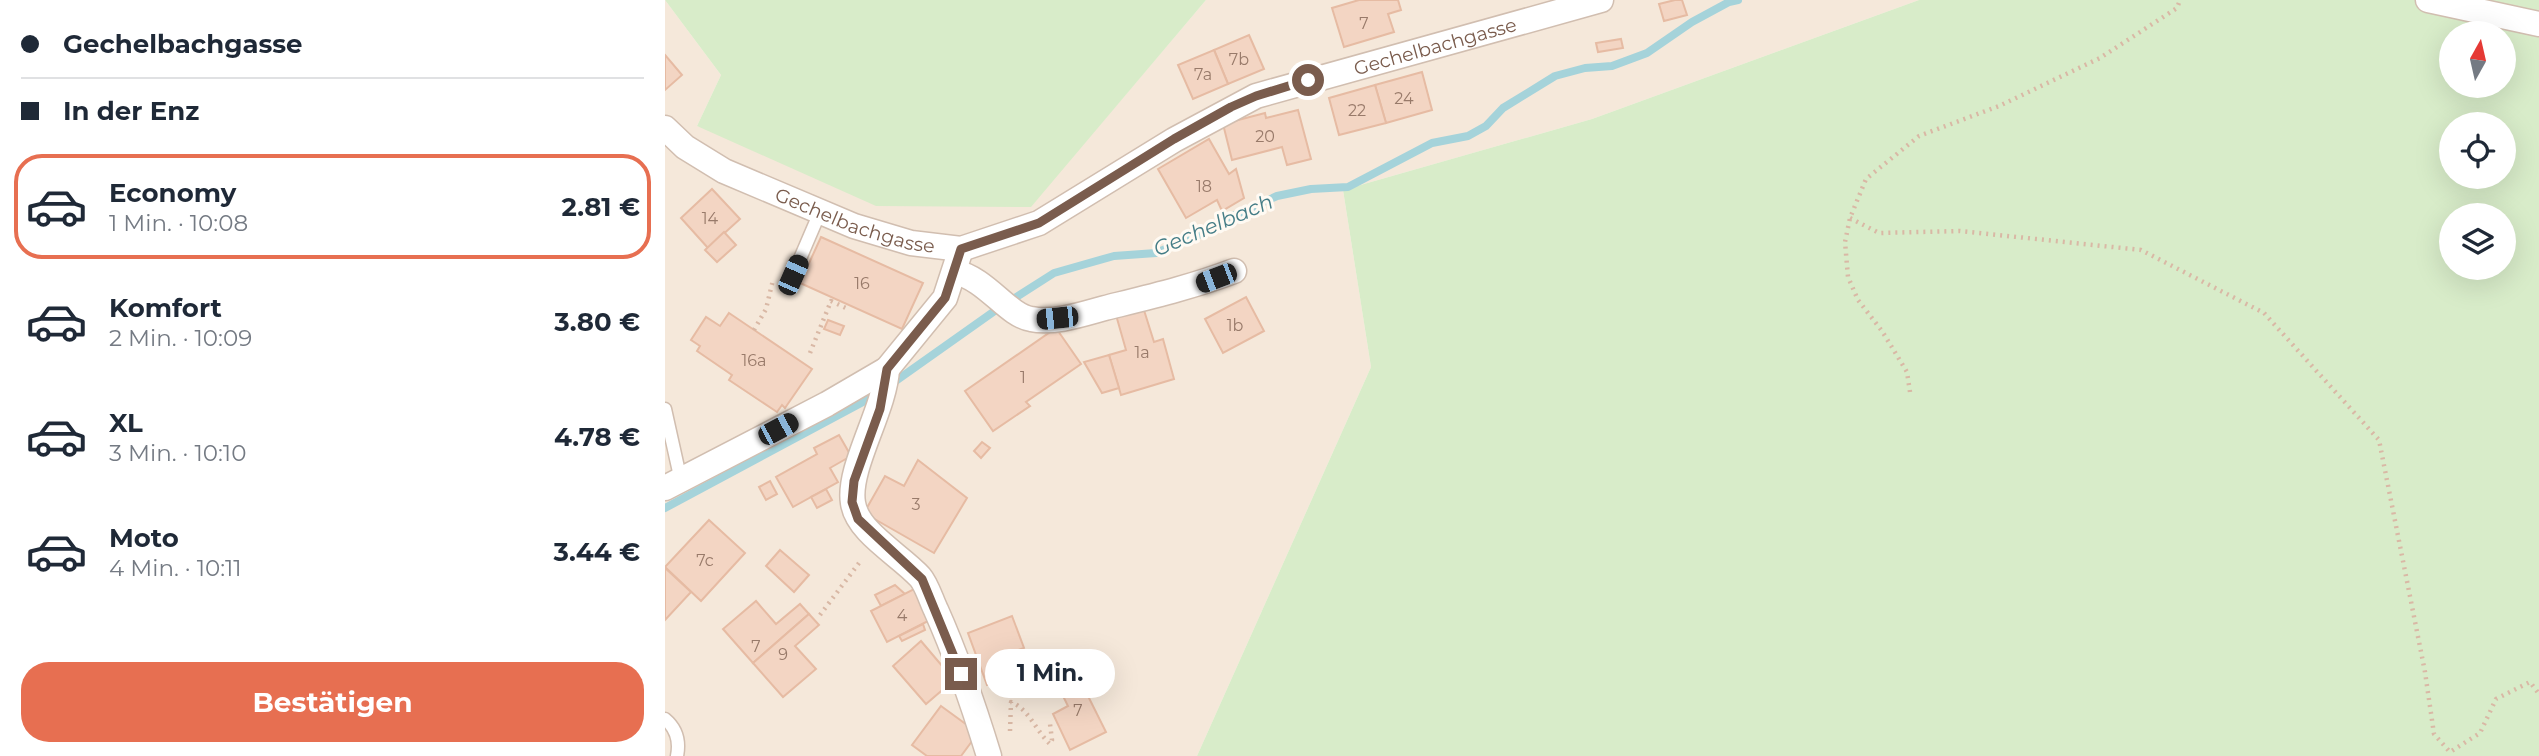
<!DOCTYPE html>
<html lang="de">
<head>
<meta charset="utf-8">
<style>
	body { margin:0; font-family:Montserrat,sans-serif; background:#f6f6f7; color:#1f2937; height:100vh; display:flex; flex-direction:column; font-size:26px; white-space:nowrap }
	* { box-sizing:border-box; margin:0 }
	p { font-size:23px; color:#747a83 }
	.icon { flex:none; width:38px; height:38px; fill:none; stroke:currentColor; stroke-width:2; stroke-linecap:round; stroke-linejoin:round }
	.map { position:relative; flex:1; overflow:hidden }
	.drawer { display:flex; flex-direction:column; background:#fff; width:665px }
	.drawer>* { flex:none }
	.guide { display:grid; align-content:center; height:154px; padding:0 21px; background:#fff }
	.needle { width:46px; rotate:8deg }
	.controls { position:absolute; left:1774px; top:21px; display:grid; gap:14px }
	.controls a { display:grid; place-items:center; width:77px; height:77px; border-radius:50%; background:#fff; box-shadow:0 7px 28px #0002; font-size:35px }
	.end { position:absolute; width:32px; height:32px; margin:-16px; border:9px solid #7a5c4d; background:#fff; box-shadow:0 0 0 4px #fff }
	.from { border-radius:50% }
	.bubble { position:absolute; height:49px; border-radius:24px; background:#fff; box-shadow:0 7px 28px #0002; font-size:23px; font-weight:700; line-height:49px; text-align:center }
	.car { position:absolute; width:21px; height:42px; margin:-21px -10px; border-radius:9px; box-shadow:0 0 5px 2px #0007; background:linear-gradient(#222 24%,#8ab4d8 0 40%,#222 0 76%,#8ab4d8 0 86%,#222 0) }
	.guide b { display:flex; align-items:center; gap:24px; height:66px; font-size:26px }
	.guide b+b { border-top:2px solid #e0e1e3 }
	.guide i { width:18px; height:18px; background:#1f2937 }
	ul { padding:0; list-style:none }
	li { display:flex; align-items:center; gap:21px; height:105px; margin:0 14px 10px; padding:0 7px; border:4px solid transparent; border-radius:28px }
	li div { flex:1 }
	li b { display:block; font-size:26px }
	li em { font-style:normal; font-weight:700 }
	li.selected { border-color:#e76f51 }
	li>.icon { width:63px; height:63px; stroke-width:1.5 }
	.cta { display:flex; gap:14px; margin-top:auto; padding:14px 21px }
	.cta a { flex:1; height:80px; border-radius:28px; background:#e76f51; color:#fff; font-size:28px; font-weight:700; line-height:80px; text-align:center }
	main { display:flex; flex:1; min-height:0 }
	.map>svg:first-child { display:block }
</style>
</head>
<body>
<main>
<section class="drawer">
<div class="guide">
<b><i class="from"></i>Gechelbachgasse</b>
<b><i></i>In der Enz</b>
</div>
<ul>
<li class="selected"><svg class="icon" aria-label="car" viewBox="0 0 24 24"><path d="M5 17H2v-5l4-1 3-4h7l3 4 3 1v5h-3M9 17h6M6 11h13"/><circle cx="7" cy="17" r="2"/><circle cx="17" cy="17" r="2"/></svg><div><b>Economy</b><p>1 Min. · 10:08</p></div><em>2.81 €</em></li>
<li><svg class="icon" aria-label="car" viewBox="0 0 24 24"><path d="M5 17H2v-5l4-1 3-4h7l3 4 3 1v5h-3M9 17h6M6 11h13"/><circle cx="7" cy="17" r="2"/><circle cx="17" cy="17" r="2"/></svg><div><b>Komfort</b><p>2 Min. · 10:09</p></div><em>3.80 €</em></li>
<li><svg class="icon" aria-label="car" viewBox="0 0 24 24"><path d="M5 17H2v-5l4-1 3-4h7l3 4 3 1v5h-3M9 17h6M6 11h13"/><circle cx="7" cy="17" r="2"/><circle cx="17" cy="17" r="2"/></svg><div><b>XL</b><p>3 Min. · 10:10</p></div><em>4.78 €</em></li>
<li><svg class="icon" aria-label="car" viewBox="0 0 24 24"><path d="M5 17H2v-5l4-1 3-4h7l3 4 3 1v5h-3M9 17h6M6 11h13"/><circle cx="7" cy="17" r="2"/><circle cx="17" cy="17" r="2"/></svg><div><b>Moto</b><p>4 Min. · 10:11</p></div><em>3.44 €</em></li>
</ul>
<div class="cta"><a>Bestätigen</a></div>
</section>
<div class="map">
<svg width="1874" height="756" viewBox="0 0 1874 756">
	<rect width="100%" height="100%" fill="#fdf6ec"/>
	<polygon fill="#f5e8da" points="0,0 56,75 32,126 365,207 541,0 1254,0 927,119 678,190 706,367 532,756 0,756"/>
	<g fill="#d8ecc9" fill-rule="evenodd">
		<polygon points="0,0 541,0 366,207 211,206 32,126 56,75"/>
		<path d="M1254,0H1874V756H532L706,367L678,190L927,119ZM1787,33H1839V86H1787ZM1787,124H1839V177H1787ZM1787,215H1839V268H1787Z"/>
	</g>
	<g fill="none" stroke-linecap="round" stroke-linejoin="round">
		<g stroke="#a5d3da" stroke-width="8">
			<polyline points="225,385 331,310 389,273 449,256 491,253 543,231 566,217 612,196 646,189 683,187 767,143 803,136 821,126 838,108 890,76 920,68 947,66 982,53 1027,22 1064,2 1073,0"/>
			<polyline points="0,508 211,395"/>
		</g>
	</g>
	<g fill="#f3d5c3" stroke="#e6bba3" stroke-width="2">
		<polygon points="694,0 733,0 736,10 723,14 729,32 679,47 667,8"/>
		<polygon points="1010,0 1017,0 1022,15 999,21 994,4"/>
		<polygon points="584,35 599,69 563,84 549,50"/>
		<polygon points="956,39 958,48 933,52 931,43"/>
		<polygon points="549,50 563,84 528,99 513,65"/>
		<polygon points="0,55 17,75 0,90"/>
		<polygon points="757,72 767,110 721,123 710,85"/>
		<polygon points="710,85 721,123 674,135 664,98"/>
		<polygon points="633,110 646,159 622,165 617,147 567,160 558,124 600,113 601,118"/>
		<polygon points="544,139 564,174 571,169 579,198 557,211 552,200 521,218 493,169"/>
		<polygon points="47,189 75,219 43,248 16,218"/>
		<polygon points="59,232 71,245 52,262 40,250"/>
		<polygon points="156,237 258,283 237,329 135,283"/>
		<polygon points="581,297 599,331 558,353 540,319"/>
		<polygon points="478,307 489,342 498,339 509,379 456,395 444,355 461,350 451,315"/>
		<polygon points="64,313 147,369 120,408 117,405 112,412 64,380 67,375 32,351 35,346 26,340 41,317 55,326"/>
		<polygon points="163,320 179,326 175,335 159,329"/>
		<polygon points="391,328 416,364 361,402 365,406 328,431 300,391"/>
		<polygon points="444,355 454,388 437,393 419,362"/>
		<polygon points="174,435 186,456 165,468 173,482 128,507 111,477 152,454 149,448"/>
		<polygon points="317,442 325,448 316,458 309,451"/>
		<polygon points="253,460 302,498 269,553 199,513 220,476 239,486"/>
		<polygon points="105,481 112,494 101,500 94,487"/>
		<polygon points="161,489 167,500 152,508 146,497"/>
		<polygon points="44,520 80,553 36,601 0,567"/>
		<polygon points="115,550 144,575 129,592 101,566"/>
		<polygon points="0,568 26,592 0,620"/>
		<polygon points="230,585 240,594 216,606 210,595"/>
		<polygon points="253,587 269,618 222,642 206,611"/>
		<polygon points="91,601 111,624 135,604 144,614 88,663 58,629"/>
		<polygon points="144,614 154,625 130,646 151,669 118,697 88,663"/>
		<polygon points="347,616 359,648 348,652 356,673 322,685 303,633"/>
		<polygon points="258,624 260,630 237,641 234,636"/>
		<polygon points="256,641 289,680 261,704 228,666"/>
		<polygon points="414,678 441,732 405,750 388,714 403,706 394,688"/>
		<polygon points="276,706 313,733 296,756 262,756 247,745"/>
	</g>
	<g fill="none" stroke-linecap="round" stroke-linejoin="round">
		<defs>
			<g id="lane">
				<polyline points="128,275 155,212"/>
				<polyline points="0,409 16,481"/>
				<path d="M0,719C12,729 15,741 12,756"/>
			</g>
			<g id="street">
				<polyline points="1763,0 1874,24"/>
				<path id="s1" d="M0,128L20,147L59,171L189,226L246,243L296,249L374,223L509,140L591,96L936,0"/>
				<path d="M290,272C322,279 342,315 366,319C389,324 418,314 440,308C484,297 527,287 569,271"/>
				<path d="M222,369C220,410 182,468 188,503C192,532 235,555 255,577C262,585 266,600 271,610C292,657 309,707 324,756"/>
				<polyline points="0,488 162,404 222,369 280,298 296,249"/>
			</g>
		</defs>
		<use href="#lane" stroke="#d1beb0" stroke-width="15"/>
		<use href="#street" stroke="#d1beb0" stroke-width="27"/>
		<g stroke="#d9b8a5" stroke-width="4.5" stroke-dasharray="2 5" stroke-linecap="butt">
			<polyline points="1185,218 1214,233 1295,231 1476,250 1599,313 1714,440 1760,672 1769,734 1785,752 1815,733 1831,699 1865,682 1874,694"/>
			<polyline points="89,330 101,309 108,280"/>
			<polyline points="145,353 166,301 183,309"/>
			<polyline points="1245,392 1242,372 1217,331 1193,300 1183,277 1180,242 1185,218 1201,179 1254,136 1334,106 1435,58 1512,8 1515,0"/>
			<polyline points="155,615 197,559"/>
			<path d="M345,731L346,702C364,709 371,731 385,744L387,740L385,724"/>
		</g>
		<use href="#lane" stroke="#fff" stroke-width="12"/>
		<use href="#street" stroke="#fff" stroke-width="24"/>
	</g>
	<g fill="none" stroke-linecap="round" stroke-linejoin="round">
		<polyline stroke="#7a5c4d" stroke-width="9" points="296,674 257,579 193,519 187,502 189,481 215,409 222,369 280,298 296,249 374,223 509,139 566,107 591,96 643,80"/>
	</g>
	<g text-anchor="middle" dominant-baseline="central" stroke-width="6" stroke-linejoin="round" paint-order="stroke">
		<g font-size="16" fill="#987a6a">
			<text x="699" y="23">7</text>
			<text x="574" y="59">7b</text>
			<text x="538" y="74">7a</text>
			<text x="739" y="98">24</text>
			<text x="692" y="110">22</text>
			<text x="600" y="136">20</text>
			<text x="539" y="186">18</text>
			<text x="45" y="218">14</text>
			<text x="197" y="283">16</text>
			<text x="570" y="325">1b</text>
			<text x="477" y="352">1a</text>
			<text x="89" y="360">16a</text>
			<text x="358" y="377">1</text>
			<text x="251" y="504">3</text>
			<text x="40" y="560">7c</text>
			<text x="237" y="615">4</text>
			<text x="91" y="646">7</text>
			<text x="118" y="654">9</text>
			<text x="413" y="710">7</text>
		</g>
		<g font-size="19" fill="#7a5c4d" stroke="#fffaf3">
			<text stroke="none"><textPath href="#s1" startOffset="844">Gechelbachgasse</textPath></text>
			<text stroke="none"><textPath href="#s1" startOffset="214">Gechelbachgasse</textPath></text>
		</g>
		<g font-size="21" font-style="italic" fill="#437c86" stroke="#fffaf3">
			<text transform="translate(548 225) rotate(-23)">Gechelbach</text>
		</g>
	</g>
</svg>
<div class="controls">
<a><svg class="needle" viewBox="-14 -14 28 28"><path d="M0-13l5 13h-10z" fill="#e53935"/><path d="M0 13l5-13h-10z" fill="#747a83"/></svg></a>
<a><svg class="icon" aria-label="locate" viewBox="0 0 24 24"><circle cx="12" cy="12" r="6"/><path d="M12 2v4M12 18v4M2 12h4M18 12h4"/></svg></a>
<a><svg class="icon" aria-label="layers" viewBox="0 0 24 24"><path d="M12 4l9 5-9 5-9-5zM3 14l9 5 9-5"/></svg></a>
</div>
<i class="end from" style="left:643px;top:80px"></i>
<i class="end" style="left:296px;top:674px"></i>
<div class="bubble" style="left:320px;top:649px;width:130px">1 Min.</div>
<i class="car" style="left:128px;top:275px;rotate:24deg"></i>
<i class="car" style="left:551px;top:278px;rotate:249deg"></i>
<i class="car" style="left:392px;top:318px;rotate:264deg"></i>
<i class="car" style="left:113px;top:429px;rotate:62deg"></i>
</div>
</main>
</body>
</html>
